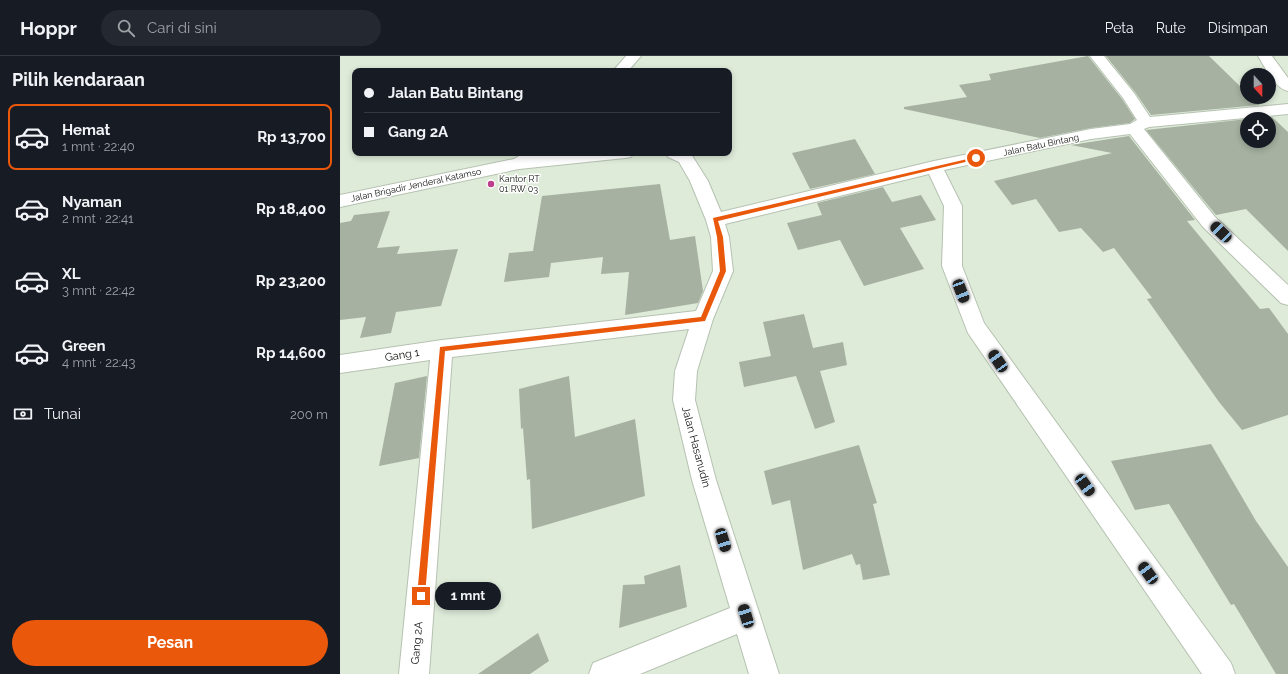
<!DOCTYPE html>
<html lang="id">
<head>
<meta charset="utf-8">
<style>
	body { margin:0; font-family:Raleway,sans-serif; background:#242831; color:#f1f3f6; height:100vh; display:flex; flex-direction:column; font-size:15px; white-space:nowrap }
	* { box-sizing:border-box; margin:0 }
	p { font-size:13px; color:#9ea1a6 }
	.icon { flex:none; width:22px; height:22px; fill:none; stroke:currentColor; stroke-width:2; stroke-linecap:round; stroke-linejoin:round }
	.map { position:relative; flex:1; overflow:hidden }
	.panel { display:flex; flex-direction:column; background:#171b24; width:340px }
	.panel>* { flex:none }
	.banner { position:absolute; left:12px; top:12px; width:380px; height:88px; border-radius:8px; box-shadow:0 2px 6px #0003; display:grid; align-content:center; height:88px; padding:0 12px; background:#171b24 }
	.needle { width:26px; rotate:159deg }
	.buttons { position:absolute; left:900px; top:12px; display:grid; gap:8px }
	.buttons a { display:grid; place-items:center; width:36px; height:36px; border-radius:50%; background:#171b24; box-shadow:0 2px 6px #0003; font-size:20px }
	.end { position:absolute; width:18px; height:18px; margin:-9px; border:5px solid #ea580c; background:#fff; box-shadow:0 0 0 2px #fff }
	.from { border-radius:50% }
	.bubble { position:absolute; height:28px; border-radius:14px; background:#171b24; box-shadow:0 2px 6px #0003; font-size:13px; font-weight:700; line-height:28px; text-align:center }
	.car { position:absolute; width:12px; height:24px; margin:-12px -6px; border-radius:5px; box-shadow:0 0 3px 1px #0007; background:linear-gradient(#222 24%,#8ab4d8 0 40%,#222 0 76%,#8ab4d8 0 86%,#222 0) }
	.banner b { display:flex; align-items:center; gap:14px; height:38px; font-size:15px }
	.banner b+b { border-top:1px solid #363941 }
	.banner i { width:10px; height:10px; background:#f1f3f6 }
	ul { padding:0; list-style:none }
	li { display:flex; align-items:center; gap:12px; height:66px; margin:0 8px 6px; padding:0 4px; border:2px solid transparent; border-radius:8px }
	li div { flex:1 }
	li b { display:block; font-size:15px }
	li em { font-style:normal; font-weight:700 }
	li.selected { border-color:#ea580c }
	li>.icon { width:36px; height:36px; stroke-width:1.5 }
	h2 { padding:0 12px; font-size:18px; line-height:48px }
	.pay { display:flex; align-items:center; gap:10px; height:44px; padding:0 12px; font-size:15px }
	.pay p { margin-inline-start:auto }
	.action { display:flex; gap:8px; margin-top:auto; padding:8px 12px }
	.action a { flex:1; height:46px; border-radius:24px; background:#ea580c; color:#fff; font-size:16px; font-weight:700; line-height:46px; text-align:center }
	header { display:flex; align-items:center; gap:24px; box-sizing:border-box; height:56px; padding:0 20px; background:#171b24; border-bottom:1px solid #363941 }
	header strong { font-size:19px }
	nav { display:flex; gap:22px; margin-inline-start:auto; font-size:14px }
	.search { width:280px; height:36px; background:#242831; display:flex; align-items:center; gap:10px; box-sizing:border-box; padding:0 14px; border-radius:22px; color:#9ea1a6; font-size:15px }
	main { display:flex; flex:1; min-height:0 }
	.map>svg:first-child { display:block }
</style>
</head>
<body>
<header>
<strong>Hoppr</strong>
<div class="search"><svg class="icon" aria-label="search" viewBox="0 0 24 24"><circle cx="10" cy="10" r="6"/><path d="M15 15l6 6"/></svg>Cari di sini</div>
<nav><a>Peta</a><a>Rute</a><a>Disimpan</a></nav>
</header>
<main>
<section class="panel">
<h2>Pilih kendaraan</h2>
<ul>
<li class="selected"><svg class="icon" aria-label="car" viewBox="0 0 24 24"><path d="M5 17H2v-5l4-1 3-4h7l3 4 3 1v5h-3M9 17h6M6 11h13"/><circle cx="7" cy="17" r="2"/><circle cx="17" cy="17" r="2"/></svg><div><b>Hemat</b><p>1 mnt · 22:40</p></div><em>Rp 13,700</em></li>
<li><svg class="icon" aria-label="car" viewBox="0 0 24 24"><path d="M5 17H2v-5l4-1 3-4h7l3 4 3 1v5h-3M9 17h6M6 11h13"/><circle cx="7" cy="17" r="2"/><circle cx="17" cy="17" r="2"/></svg><div><b>Nyaman</b><p>2 mnt · 22:41</p></div><em>Rp 18,400</em></li>
<li><svg class="icon" aria-label="car" viewBox="0 0 24 24"><path d="M5 17H2v-5l4-1 3-4h7l3 4 3 1v5h-3M9 17h6M6 11h13"/><circle cx="7" cy="17" r="2"/><circle cx="17" cy="17" r="2"/></svg><div><b>XL</b><p>3 mnt · 22:42</p></div><em>Rp 23,200</em></li>
<li><svg class="icon" aria-label="car" viewBox="0 0 24 24"><path d="M5 17H2v-5l4-1 3-4h7l3 4 3 1v5h-3M9 17h6M6 11h13"/><circle cx="7" cy="17" r="2"/><circle cx="17" cy="17" r="2"/></svg><div><b>Green</b><p>4 mnt · 22:43</p></div><em>Rp 14,600</em></li>
</ul>
<div class="pay"><svg class="icon" aria-label="cash" viewBox="0 0 24 24"><path d="M3 7h18v10H3z"/><circle cx="12" cy="12" r="2"/></svg>Tunai<p>200 m</p></div>
<div class="action"><a>Pesan</a></div>
</section>
<div class="map">
<svg width="948" height="618" viewBox="0 0 948 618">
	<rect width="100%" height="100%" fill="#deebd9"/>
	<g fill="#a6b1a1">
		<polygon points="748,0 782,43 795,63 790,67 751,72 700,82 564,53 564,51 627,41 619,29 651,24 649,18"/>
		<polygon points="766,0 869,0 907,37 907,41 912,41 920,49 811,59 795,36"/>
		<polygon points="932,61 948,76 948,195 906,153 876,159 806,74 907,63 907,85 929,85 929,63 911,63"/>
		<polygon points="789,80 855,164 847,165 920,253 929,252 948,278 948,359 902,374 879,346 807,243 812,242 774,192 763,196 741,172 719,176 696,143 672,149 654,125 772,97 731,89"/>
		<polygon points="515,83 535,118 470,133 452,97"/>
		<polygon points="320,128 330,184 355,180 363,235 358,247 285,259 289,216 261,218 263,201 211,207 209,221 164,226 169,197 193,195 202,140"/>
		<polygon points="543,131 552,146 581,139 596,164 560,172 584,213 524,230 500,184 458,194 447,167 482,159 477,147"/>
		<polygon points="50,155 37,192 60,190 57,198 118,193 101,250 56,256 51,277 20,282 26,261 0,264 0,167 11,165 14,159"/>
		<polygon points="464,258 473,292 503,286 507,309 480,315 495,366 475,373 456,320 404,331 399,306 431,300 423,266"/>
		<polygon points="87,320 79,402 39,410 55,327"/>
		<polygon points="229,320 235,381 295,363 305,440 192,473 190,423 187,424 183,372 181,373 179,333"/>
		<polygon points="871,388 916,465 948,511 948,618 936,618 894,548 891,549 829,448 795,454 771,405"/>
		<polygon points="519,389 537,447 533,448 550,519 523,524 520,508 516,509 512,498 463,514 450,444 432,449 424,415"/>
		<polygon points="340,509 347,551 279,572 283,529 305,528 304,520"/>
		<polygon points="198,577 209,605 190,618 138,618"/>
	</g>
	<g fill="none" stroke-linecap="round" stroke-linejoin="round">
		<defs>
			<g id="street">
				<polygon points="286,0 301,0 288,15 273,15"/>
				<polygon points="750,0 764,0 794,37 810,61 948,48 948,58 809,71 804,73 875,161 948,229 948,249 941,247 863,171 790,78 751,83 604,114 622,150 622,210 644,267 891,607 895,618 862,618 628,277 602,210 604,150 589,118 385,168 389,181 393,215 373,263 357,315 355,344 376,424 439,618 409,618 397,578 300,618 249,618 253,607 390,552 352,424 333,344 335,315 349,273 112,301 89,618 59,618 90,304 0,317 0,299 102,284 356,255 373,215 371,181 366,164 350,125 339,106 328,101 326,97 351,98 368,125 381,156 594,105 751,73 790,68 797,64 783,42"/>
				<path d="M918,0H932L948,22V35C934,32 925,11 918,0Z"/>
				<polygon points="184,97 204,97 203,99 227,97 293,97 291,101 285,102 179,113 0,151 0,139 174,103"/>
			</g>
		</defs>
		<use href="#street" stroke="#b6c2b1" stroke-width="2"/>
		<use href="#street" fill="#fff" fill-rule="evenodd"/>
	</g>
	<polygon fill="#ea580c" points="636,101 638,101 638,103 378,165 383,181 386,215 365,265 105,295 85,540 84,543 81,545 78,543 77,540 100,291 361,261 380,215 377,181 373,162"/>
	<circle fill="#bd3e8b" stroke="#fff" stroke-width="1.5" cx="151" cy="128" r="4"/>
	<g text-anchor="middle" dominant-baseline="central" stroke-width="3" stroke-linejoin="round" paint-order="stroke">
		<g font-size="9" fill="#0d110c" stroke="#fff">
			<text transform="translate(701 89) rotate(-12)">Jalan Batu Bintang</text>
			<text transform="translate(76 129) rotate(-12)">Jalan Brigadir Jenderal Katamso</text>
		</g>
		<g font-size="9" fill="#0d110c" stroke="#fff" text-anchor="start">
			<text x="159" y="123">Kantor RT<tspan x="159" dy="10">01 RW 03</tspan></text>
		</g>
		<g font-size="11" fill="#0d110c" stroke="#fff">
			<text transform="translate(62 299) rotate(-9)">Gang 1</text>
			<text transform="translate(356 391) rotate(75)">Jalan Hasanudin</text>
			<text transform="translate(77 587) rotate(-85)">Gang 2A</text>
		</g>
	</g>
</svg>
<div class="buttons">
<a><svg class="needle" viewBox="-14 -14 28 28"><path d="M0-13l5 13h-10z" fill="#e53935"/><path d="M0 13l5-13h-10z" fill="#9ea1a6"/></svg></a>
<a><svg class="icon" aria-label="locate" viewBox="0 0 24 24"><circle cx="12" cy="12" r="6"/><path d="M12 2v4M12 18v4M2 12h4M18 12h4"/></svg></a>
</div>
<i class="end from" style="left:636px;top:102px"></i>
<i class="end" style="left:81px;top:540px"></i>
<div class="bubble" style="left:95px;top:526px;width:66px">1 mnt</div>
<i class="car" style="left:881px;top:176px;rotate:314deg"></i>
<i class="car" style="left:621px;top:235px;rotate:159deg"></i>
<i class="car" style="left:658px;top:305px;rotate:326deg"></i>
<i class="car" style="left:745px;top:429px;rotate:144deg"></i>
<i class="car" style="left:383px;top:484px;rotate:163deg"></i>
<i class="car" style="left:808px;top:517px;rotate:324deg"></i>
<i class="car" style="left:406px;top:560px;rotate:343deg"></i>
<div class="banner">
<b><i class="from"></i>Jalan Batu Bintang</b>
<b><i></i>Gang 2A</b>
</div>
</div>
</main>
</body>
</html>
